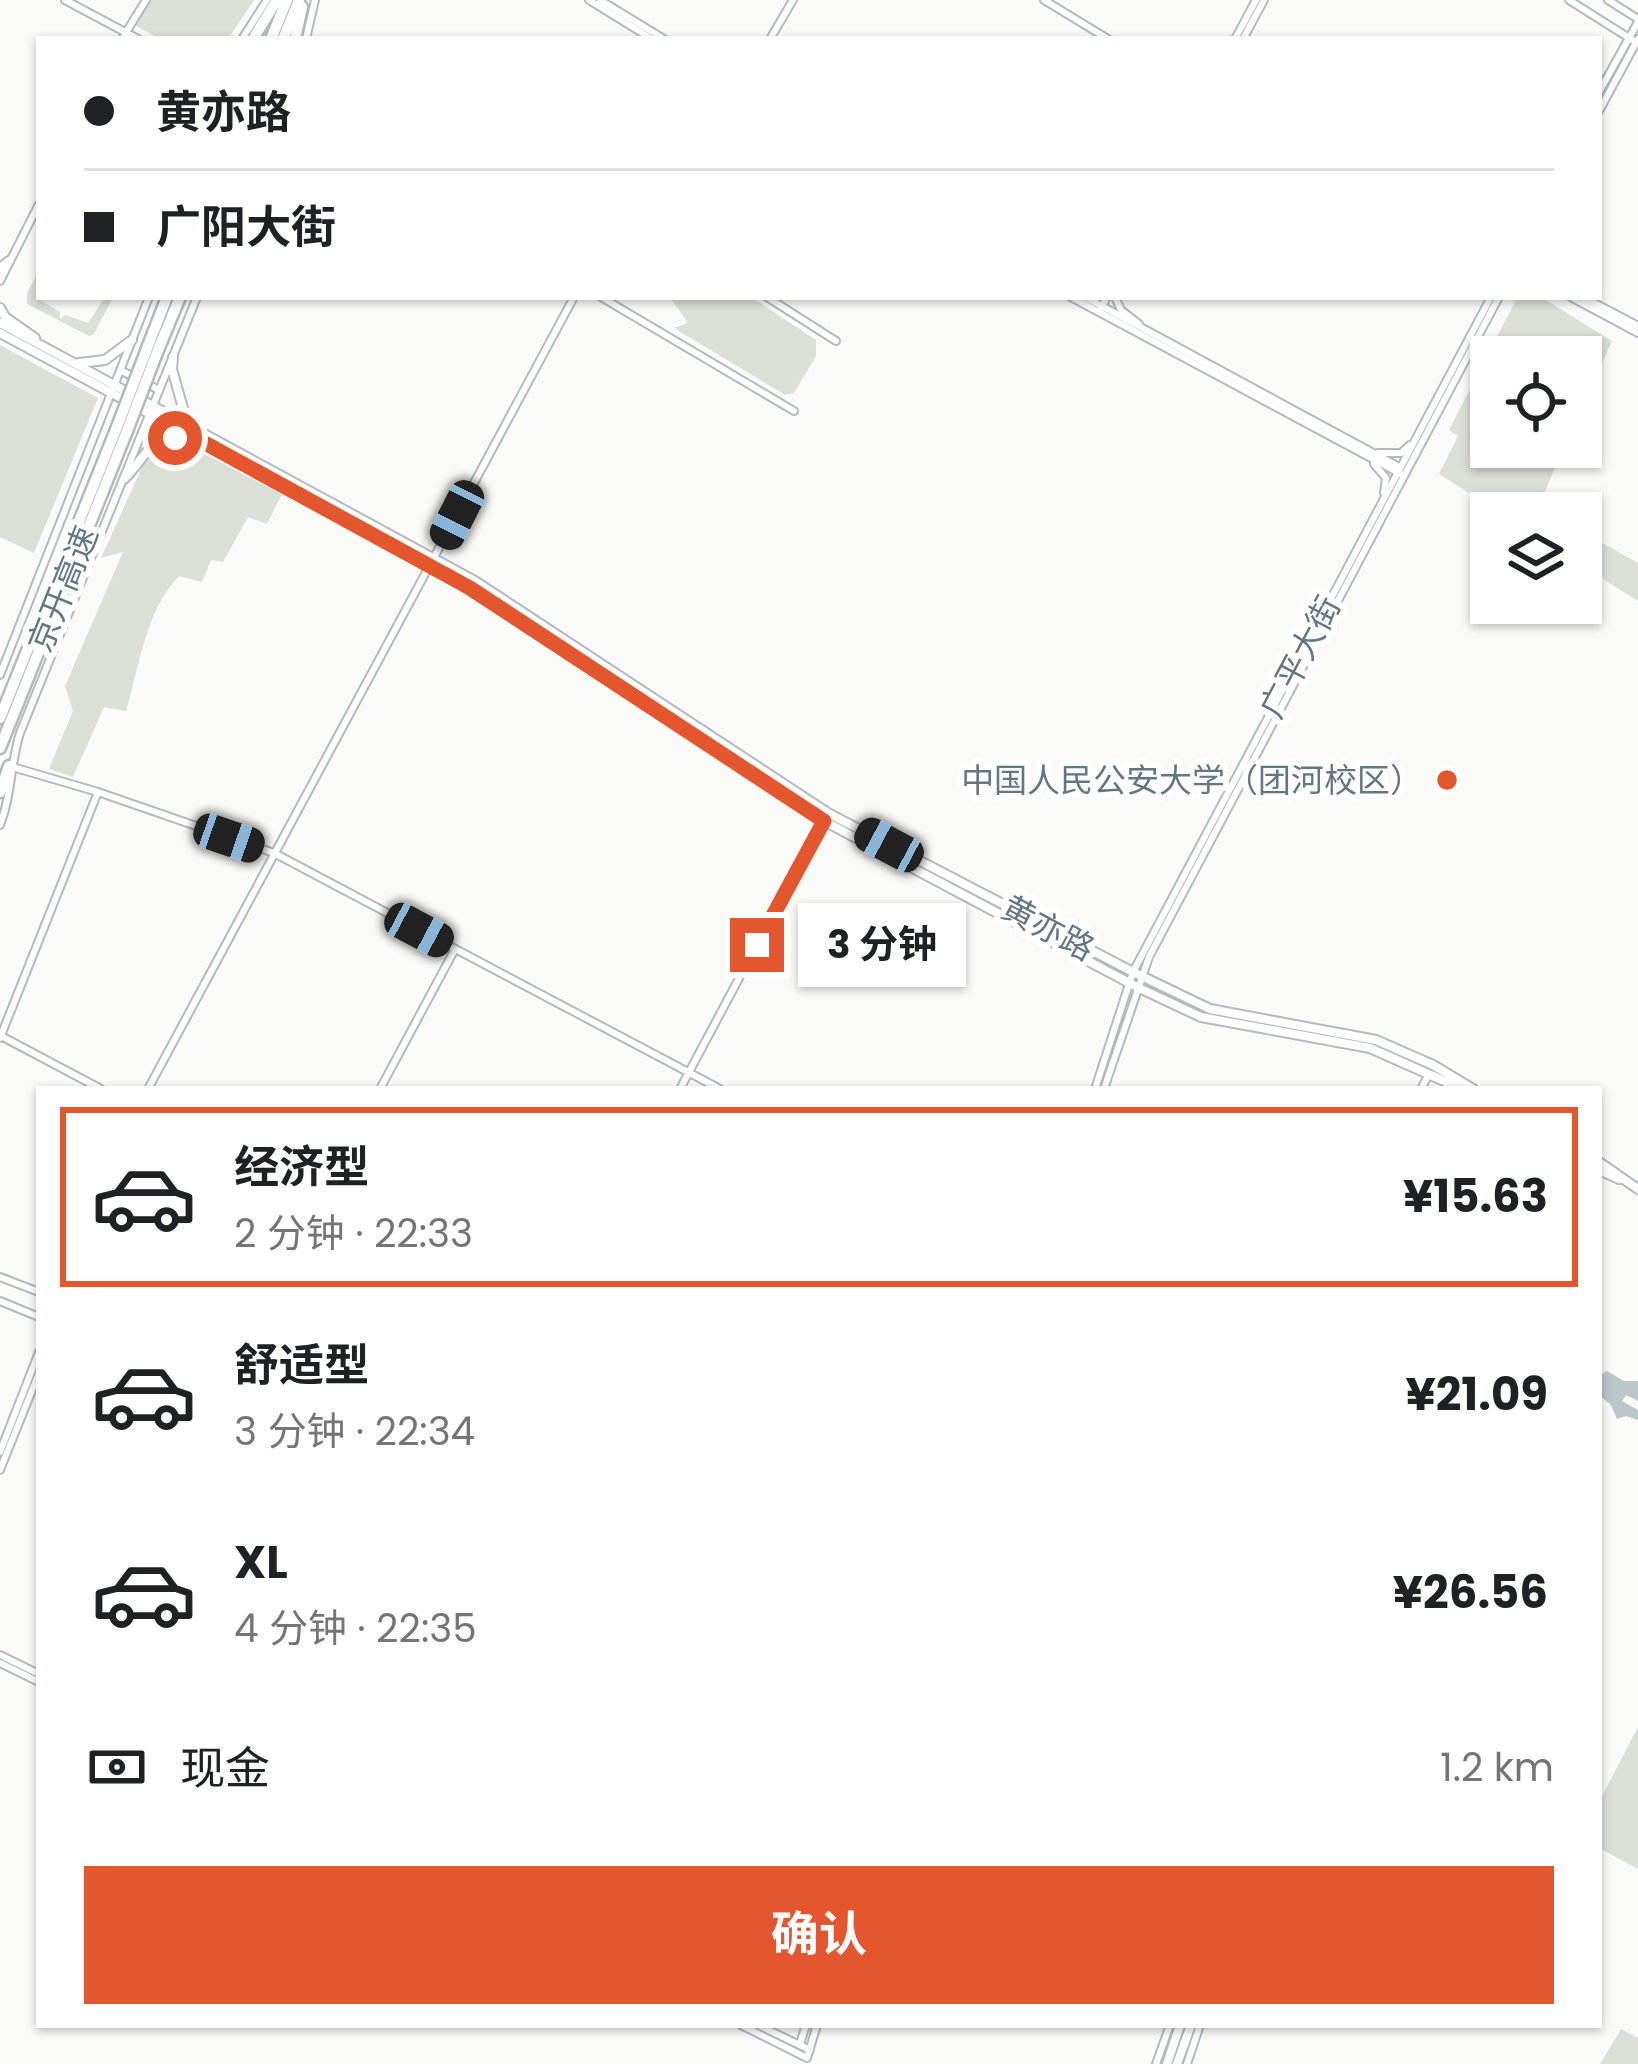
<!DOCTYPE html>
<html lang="zh">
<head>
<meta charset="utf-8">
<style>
	body { margin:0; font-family:Poppins,"Noto Sans SC",sans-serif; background:#f2f2f2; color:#202124; height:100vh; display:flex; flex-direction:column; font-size:45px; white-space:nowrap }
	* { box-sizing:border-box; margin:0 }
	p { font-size:39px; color:#757577 }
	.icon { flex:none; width:66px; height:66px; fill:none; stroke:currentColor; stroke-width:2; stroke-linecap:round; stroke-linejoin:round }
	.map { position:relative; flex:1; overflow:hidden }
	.drawer { position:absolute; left:36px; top:1086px; width:1566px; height:942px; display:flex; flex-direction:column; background:#fff; border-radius:0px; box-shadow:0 3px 9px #0004 }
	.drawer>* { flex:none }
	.banner { position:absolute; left:36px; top:36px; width:1566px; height:264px; border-radius:0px; box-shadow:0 3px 9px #0004; display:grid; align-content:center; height:264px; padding:0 48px; background:#fff }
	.buttons { position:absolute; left:1470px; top:336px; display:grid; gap:24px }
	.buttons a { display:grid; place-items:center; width:132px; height:132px; border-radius:0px; background:#fff; box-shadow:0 3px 9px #0004; font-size:60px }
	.end { position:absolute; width:54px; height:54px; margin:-27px; border:15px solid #e4572e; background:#fff; box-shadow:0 0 0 6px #fff }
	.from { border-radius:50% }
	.bubble { position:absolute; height:84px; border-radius:0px; background:#fff; box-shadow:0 3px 9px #0004; font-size:39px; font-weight:700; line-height:84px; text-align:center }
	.car { position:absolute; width:36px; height:72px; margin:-36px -18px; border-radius:15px; box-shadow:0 0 9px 3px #0007; background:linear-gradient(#222 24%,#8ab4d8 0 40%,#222 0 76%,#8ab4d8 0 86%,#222 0) }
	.banner b { display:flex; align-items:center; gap:42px; height:114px; font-size:45px }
	.banner b+b { border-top:3px solid #e0e0e0 }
	.banner i { width:30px; height:30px; background:#202124 }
	ul { padding:21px 0 0; list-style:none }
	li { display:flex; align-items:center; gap:36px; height:180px; margin:0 24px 18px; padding:0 24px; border:6px solid transparent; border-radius:0px }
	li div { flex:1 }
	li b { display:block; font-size:45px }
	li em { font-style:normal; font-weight:700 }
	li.on { border-color:#e4572e }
	li>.icon { width:108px; height:108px; stroke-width:1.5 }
	.pay { display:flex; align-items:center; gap:30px; height:132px; padding:0 48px; font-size:45px }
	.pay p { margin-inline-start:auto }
	.cta { display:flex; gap:24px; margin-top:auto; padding:24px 48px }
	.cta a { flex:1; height:138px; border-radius:0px; background:#e4572e; color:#fff; font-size:48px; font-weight:700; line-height:138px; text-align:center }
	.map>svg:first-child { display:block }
</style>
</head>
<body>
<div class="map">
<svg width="1638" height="2064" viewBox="0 0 1638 2064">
	<rect width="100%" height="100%" fill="#fafaf8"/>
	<g fill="#dadfd7">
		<polygon points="146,0 254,0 228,39 160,39 131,23"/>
		<polygon points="37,274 40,300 60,312 60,319 65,315 88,323 105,297 113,297 94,334 89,336 27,304 27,293"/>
		<polygon points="670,297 751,297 816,340 816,356 794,393 785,395 674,328 688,323"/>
		<polygon points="1541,297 1612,341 1581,410 1581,357 1491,357 1491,447 1564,447 1543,496 1561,506 1562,513 1500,513 1439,474 1458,436 1449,430 1517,298"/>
		<polygon points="0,345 98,398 34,553 0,537"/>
		<path d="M175,439L282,494L267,524L248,517L223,562L211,560L202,582L179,576C146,610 139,666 126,711L104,707L73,777L49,769L73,711L65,686L123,552L101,558L148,454L163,443Z"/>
		<polygon points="1581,531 1638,563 1638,601 1581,565"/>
		<polygon points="1638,1727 1638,1869 1599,1848 1599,1802"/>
		<polygon points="1621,2029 1638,2038 1638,2064 1600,2064"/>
	</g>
	<polygon fill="#bbc7cb" points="1607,1371 1624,1381 1638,1381 1638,1401 1626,1395 1622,1401 1638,1410 1638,1420 1626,1416 1617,1419 1611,1405 1599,1395 1599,1376"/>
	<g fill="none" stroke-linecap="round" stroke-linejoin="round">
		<defs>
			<g id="secondary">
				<polyline points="65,0 138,39"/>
				<polyline points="589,0 652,39"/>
				<polyline points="600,0 664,39"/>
				<polyline points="1044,0 1108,39"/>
				<polyline points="1569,0 1637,43"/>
				<polyline points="1608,0 1638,19"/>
				<polyline points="122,39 146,0"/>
				<polyline points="242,39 267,0"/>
				<polyline points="306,39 315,0"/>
				<polyline points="770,39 793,0"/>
				<polyline points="1235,39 1256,0"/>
				<polyline points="1243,39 1264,0"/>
				<polyline points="1599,92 1638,22"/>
				<polyline points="1599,111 1638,39"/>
				<polyline points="0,281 39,204"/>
				<polyline points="601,297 794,411"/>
				<polyline points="767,297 836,341"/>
				<polyline points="1071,297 1401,474"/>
				<polyline points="1085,297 1399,467"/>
				<polyline points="1115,297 1121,310 1139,324"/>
				<polyline points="1571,297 1638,333"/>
				<polyline points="1583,297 1638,326"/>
				<polyline points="1100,310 1107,297"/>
				<polyline points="120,370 159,390"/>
				<polyline points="1378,453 1401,453 1410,445"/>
				<polyline points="1374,464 1386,478 1384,493"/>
				<polyline points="0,675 149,297"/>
				<polyline points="9,766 98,792 274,853 720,1089"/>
				<path d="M0,825C12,795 10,764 20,733L197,297"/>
				<polyline points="1,1036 101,1089"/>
				<polyline points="0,1038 98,792"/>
				<polyline points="148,1089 574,297"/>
				<polyline points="380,1089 455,949"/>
				<polyline points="680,1089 823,821"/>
				<polyline points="1095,1089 1133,972 1491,297"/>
				<polyline points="1104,1089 1149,957 1499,297"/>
				<polyline points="1421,1089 1429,1074"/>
				<polyline points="0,1277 39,1292"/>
				<polyline points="0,1301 39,1317"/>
				<polyline points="0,1452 39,1352"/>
				<polyline points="0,1470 39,1373"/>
				<polyline points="0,1655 39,1674"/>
				<polyline points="0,1663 39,1682"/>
				<polyline points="741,2025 807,2058 817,2025"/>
				<polyline points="758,2025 810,2050"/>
				<polyline points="800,2044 806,2025"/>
				<polyline points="1156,2064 1170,2025"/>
				<polyline points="1187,2064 1200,2025"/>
			</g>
			<g id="primary">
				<polyline points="0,268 9,261"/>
				<polyline points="0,308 5,317 35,338"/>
				<polyline points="0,323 475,581 828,813 1133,972 1210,1009 1376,1040 1433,1065 1473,1089"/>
				<polyline points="0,333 431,565 824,821 1137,987 1201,1017 1370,1048 1462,1089"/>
				<polyline points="173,357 172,369 186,419"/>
				<polyline points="79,363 105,360 132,340"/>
				<path d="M124,479C152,451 146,434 195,440"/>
				<polyline points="1599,1162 1638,1189"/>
				<polyline points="1599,1170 1619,1179"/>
				<polyline points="1167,2064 1180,2025"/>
				<polyline points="1177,2064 1191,2025"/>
			</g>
			<g id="highway">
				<polyline points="253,39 277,0"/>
				<polyline points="271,39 287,0"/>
				<polyline points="283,39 299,0"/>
				<polyline points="295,39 302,7"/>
				<polyline points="148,346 167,297"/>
				<polyline points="158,350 180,297"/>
				<polyline points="0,718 117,427"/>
				<polyline points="0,748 127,431"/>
				<polyline points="0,792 9,766"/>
			</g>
		</defs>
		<use href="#secondary" stroke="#b3babf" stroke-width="10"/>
		<use href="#primary" stroke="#b5babe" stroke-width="12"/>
		<use href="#highway" stroke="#b4b9bd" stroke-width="15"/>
		<use href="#secondary" stroke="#fff" stroke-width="6"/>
		<use href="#primary" stroke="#fff" stroke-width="8"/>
		<use href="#highway" stroke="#fff" stroke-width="10"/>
		<defs>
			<g id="highway-bridge">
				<polyline points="117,427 148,346"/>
				<polyline points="127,431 158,350"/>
			</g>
		</defs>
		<use href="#highway-bridge" stroke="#b4b9bd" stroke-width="15" stroke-linecap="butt"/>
		<use href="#highway-bridge" stroke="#fff" stroke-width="10"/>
	</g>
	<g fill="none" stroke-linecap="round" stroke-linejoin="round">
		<polyline stroke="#e4572e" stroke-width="15" points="175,438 203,442 470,588 824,821 757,945"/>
	</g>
	<circle fill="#e4572e" stroke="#fff" stroke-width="4.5" cx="1447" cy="780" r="12"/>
	<g text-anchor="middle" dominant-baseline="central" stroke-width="12" stroke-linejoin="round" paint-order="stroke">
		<g font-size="33" fill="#657683" stroke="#fff">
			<text transform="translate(63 589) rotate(-68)">京开高速</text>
			<text transform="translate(1300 657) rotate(-62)">广平大街</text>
			<text transform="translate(1048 928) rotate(28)">黄亦路</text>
		</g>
		<g font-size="33" fill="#657683" stroke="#fff" text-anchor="end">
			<text x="1423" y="780">中国人民公安大学（团河校区）</text>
		</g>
	</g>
</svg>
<div class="buttons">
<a><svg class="icon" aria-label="locate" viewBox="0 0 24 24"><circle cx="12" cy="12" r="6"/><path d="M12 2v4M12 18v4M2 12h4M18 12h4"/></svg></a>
<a><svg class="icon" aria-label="layers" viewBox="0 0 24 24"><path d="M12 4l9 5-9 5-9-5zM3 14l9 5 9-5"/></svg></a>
</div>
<i class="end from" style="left:175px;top:438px"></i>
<i class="end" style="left:757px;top:945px"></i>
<div class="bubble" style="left:798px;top:903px;width:168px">3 分钟</div>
<i class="car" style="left:457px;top:515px;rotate:207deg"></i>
<i class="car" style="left:229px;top:838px;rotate:109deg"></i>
<i class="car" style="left:889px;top:845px;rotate:298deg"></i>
<i class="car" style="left:419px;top:930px;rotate:118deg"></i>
<div class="banner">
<b><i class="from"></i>黄亦路</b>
<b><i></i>广阳大街</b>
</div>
<section class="drawer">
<ul>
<li class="on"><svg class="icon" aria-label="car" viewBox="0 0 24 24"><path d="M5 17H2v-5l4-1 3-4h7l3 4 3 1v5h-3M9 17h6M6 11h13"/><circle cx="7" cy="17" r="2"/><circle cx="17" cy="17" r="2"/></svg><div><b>经济型</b><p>2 分钟 · 22:33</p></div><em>¥15.63</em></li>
<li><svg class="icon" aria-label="car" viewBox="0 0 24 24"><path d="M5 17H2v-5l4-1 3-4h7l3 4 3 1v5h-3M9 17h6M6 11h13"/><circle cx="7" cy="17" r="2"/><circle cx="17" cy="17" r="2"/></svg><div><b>舒适型</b><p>3 分钟 · 22:34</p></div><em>¥21.09</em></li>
<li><svg class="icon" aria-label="car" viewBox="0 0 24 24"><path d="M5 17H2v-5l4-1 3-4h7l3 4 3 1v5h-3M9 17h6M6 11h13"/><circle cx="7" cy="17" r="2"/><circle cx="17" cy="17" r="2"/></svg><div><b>XL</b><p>4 分钟 · 22:35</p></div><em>¥26.56</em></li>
</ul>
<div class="pay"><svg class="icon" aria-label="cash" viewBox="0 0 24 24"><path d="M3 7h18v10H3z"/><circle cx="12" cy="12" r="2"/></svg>现金<p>1.2 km</p></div>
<div class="cta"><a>确认</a></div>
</section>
</div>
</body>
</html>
